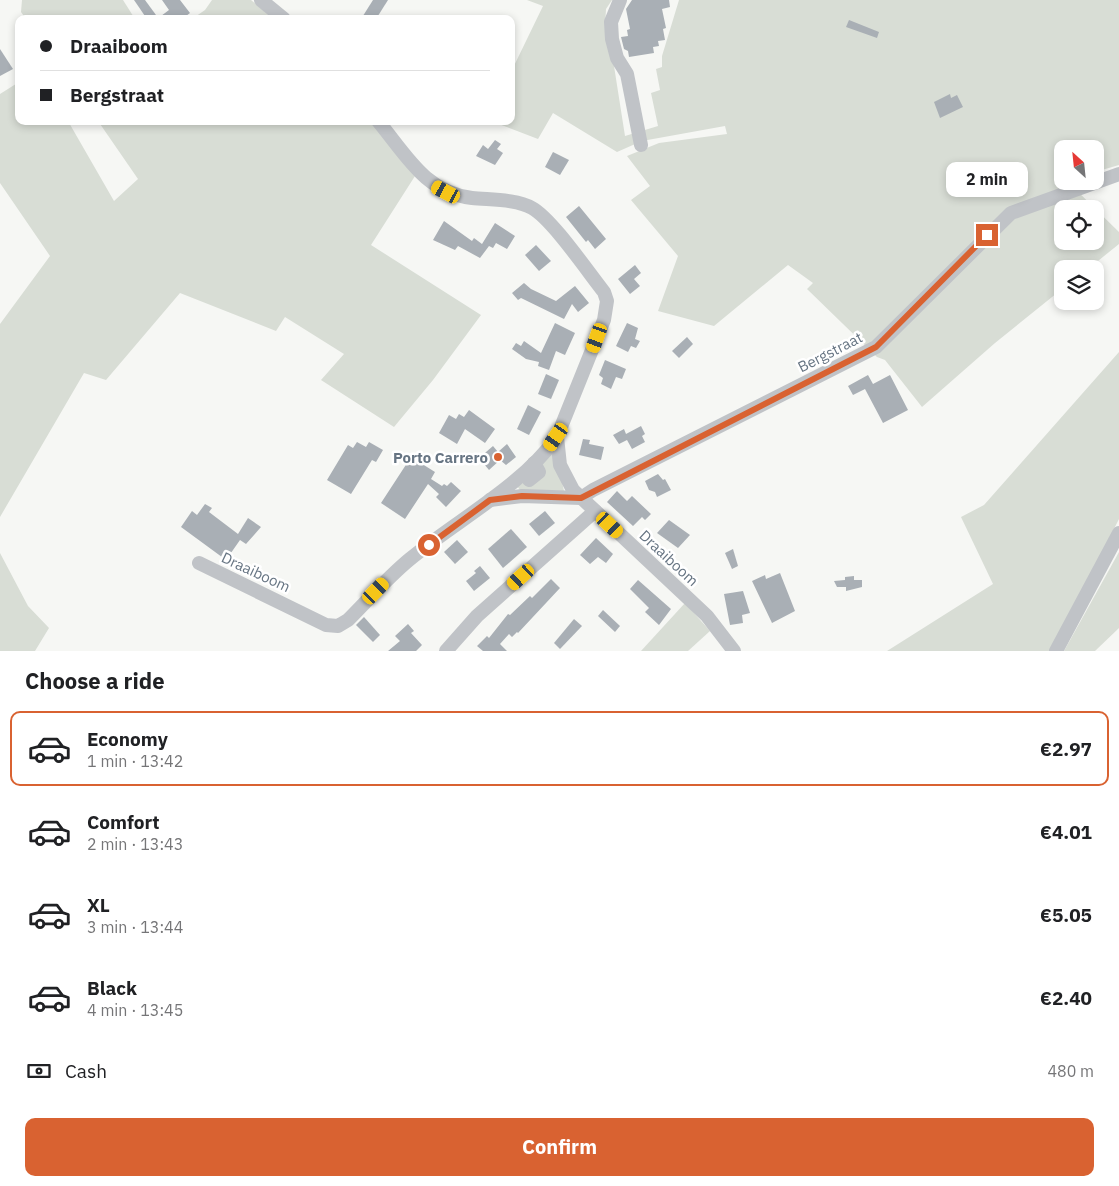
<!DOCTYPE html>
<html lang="en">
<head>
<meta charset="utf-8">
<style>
	body { margin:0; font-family:"IBM Plex Sans",sans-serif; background:#f6f6f6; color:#202124; height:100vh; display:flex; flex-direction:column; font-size:19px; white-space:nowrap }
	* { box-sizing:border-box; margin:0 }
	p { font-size:16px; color:#757577 }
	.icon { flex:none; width:28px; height:28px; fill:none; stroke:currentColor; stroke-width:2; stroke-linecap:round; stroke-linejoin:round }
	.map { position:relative; height:651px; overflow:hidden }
	.sheet { display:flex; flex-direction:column; background:#fff; flex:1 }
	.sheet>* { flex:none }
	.banner { position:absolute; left:15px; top:15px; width:500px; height:110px; border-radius:10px; box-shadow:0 2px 8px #0003; display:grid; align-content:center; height:110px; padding:0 25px; background:#fff }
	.needle { width:32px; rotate:333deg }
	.buttons { position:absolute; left:1054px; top:140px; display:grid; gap:10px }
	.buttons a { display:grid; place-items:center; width:50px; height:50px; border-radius:10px; background:#fff; box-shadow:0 2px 8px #0003; font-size:25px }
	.end { position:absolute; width:22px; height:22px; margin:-11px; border:6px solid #d96231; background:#fff; box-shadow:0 0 0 2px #fff }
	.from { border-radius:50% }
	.bubble { position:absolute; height:35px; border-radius:10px; background:#fff; box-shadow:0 2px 8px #0003; font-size:16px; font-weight:700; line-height:35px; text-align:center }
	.car { position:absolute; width:15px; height:30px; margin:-15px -8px; border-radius:6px; box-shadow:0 0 4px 1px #0007; background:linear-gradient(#f5c518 24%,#345 0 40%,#f5c518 0 76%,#345 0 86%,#f5c518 0) }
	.banner b { display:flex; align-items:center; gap:18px; height:48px; font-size:19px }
	.banner b+b { border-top:1px solid #e0e0e0 }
	.banner i { width:12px; height:12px; background:#202124 }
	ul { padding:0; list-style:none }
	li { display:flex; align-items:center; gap:15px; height:75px; margin:0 10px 8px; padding:0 15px; border:2px solid transparent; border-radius:10px }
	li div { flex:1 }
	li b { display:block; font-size:19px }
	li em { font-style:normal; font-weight:700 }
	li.current { border-color:#d96231 }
	li>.icon { width:45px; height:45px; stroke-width:1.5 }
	h2 { padding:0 25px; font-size:22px; line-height:60px }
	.pay { display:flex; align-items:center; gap:12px; height:55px; padding:0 25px; font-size:19px }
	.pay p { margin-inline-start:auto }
	.action { display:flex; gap:10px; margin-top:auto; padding:10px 25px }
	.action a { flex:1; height:58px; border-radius:10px; background:#d96231; color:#fff; font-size:20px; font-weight:700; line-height:58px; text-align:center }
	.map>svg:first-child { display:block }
</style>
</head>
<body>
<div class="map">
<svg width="1119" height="651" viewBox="0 0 1119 651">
	<rect width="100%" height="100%" fill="#f6f7f4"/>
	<g fill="#d8ddd5" fill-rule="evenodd">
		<polygon points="22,0 123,0 135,19 26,19 21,12"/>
		<polygon points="212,0 251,0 273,19 192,19 205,10"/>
		<path d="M527,0H612L606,9L605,27L614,66L625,136L658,126L651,93L660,90L656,69L662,67V56L679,0H1119V165L1095,172V149H1062V181H1067L1119,232V244L1088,269H1062V289L995,343L922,407L885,360L877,357L807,289L813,283L788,265L714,326L658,311L678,256L631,200L650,186L627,156L659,143L727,134L725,126L642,141L617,152L553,113L538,139L491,121H511V72L543,6ZM1062,209H1095V241H1062Z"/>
		<polygon points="19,82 19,121 68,121 114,201 138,179 98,121 372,121 415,176 371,245 481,315 433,380 394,427 321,380 344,354 285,317 276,331 180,293 106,380 84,373 0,517 0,324 50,256 0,183 0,94"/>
		<polygon points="1119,352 1119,519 1052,651 887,651 993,584 961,517 984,505"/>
		<polygon points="554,444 564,491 520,490 517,486"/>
		<polygon points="1119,552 1119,628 1095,651 1064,651"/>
		<polygon points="0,553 28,606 49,628 35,651 0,651"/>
		<polygon points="685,603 710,631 688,651 641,651"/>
	</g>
	<g fill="#a9afb5">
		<polygon points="134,0 145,0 156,15 147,19"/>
		<polygon points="162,0 180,0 190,13 182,19 157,19 169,10"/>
		<polygon points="373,0 388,0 376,19 361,19"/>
		<polygon points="632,0 669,0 670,7 662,9 666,28 663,29 665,40 658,41 659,46 653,47 654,53 629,57 628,51 624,49 621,37 628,36 627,30 630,29 626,9"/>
		<polygon points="849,20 879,32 877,38 846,27"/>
		<polygon points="0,49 13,69 0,76"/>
		<polygon points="950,94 951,98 957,95 963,107 940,118 934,102"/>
		<polygon points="495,140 501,144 497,149 503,153 495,165 476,156 483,145 488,149"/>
		<polygon points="553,152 569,160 560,175 545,167"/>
		<polygon points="579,206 606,239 595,249 588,240 586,242 566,217"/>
		<polygon points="444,221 472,241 474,238 482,244 495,223 515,236 507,249 496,243 493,248 489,246 480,258 458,246 455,250 433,240"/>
		<polygon points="536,245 551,261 539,271 525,255"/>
		<polygon points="635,265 641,273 634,279 640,286 630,294 618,279"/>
		<polygon points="524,283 531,289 556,301 575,286 589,303 578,312 572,304 564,319 521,298 518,300 512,293"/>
		<polygon points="555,323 575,333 565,355 556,351 549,370 538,366 539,362 526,359 512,349 516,343 521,346 524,341 541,353"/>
		<polygon points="627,323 638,328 635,339 640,341 636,348 631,346 628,352 616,346"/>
		<polygon points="687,337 693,344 679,358 672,351"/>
		<polygon points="605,360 626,369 622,379 616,377 611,389 601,384 603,378 599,375"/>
		<polygon points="546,374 559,380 551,399 538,394"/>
		<polygon points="868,375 873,384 890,375 908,410 883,423 865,389 853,395 848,386"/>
		<polygon points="528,405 541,412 529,435 517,429"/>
		<polygon points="469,410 495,429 485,443 465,429 457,444 439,433 449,415 456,419 459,414 464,417"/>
		<polygon points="641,426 645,434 642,436 645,442 632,449 627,440 619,444 613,435 624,429 626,434"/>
		<polygon points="583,439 590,440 589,444 604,447 601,460 579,455"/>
		<polygon points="357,442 366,447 369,442 383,450 376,462 372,460 351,494 327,480 348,445 353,448"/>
		<polygon points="507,444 516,457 506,465 500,460 489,470 479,458 493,446 498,452"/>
		<polygon points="411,457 435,472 431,479 442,486 444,484 447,486 451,482 461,491 446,507 436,497 439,494 428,484 405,519 381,503"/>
		<polygon points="658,474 663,480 665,479 671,490 657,497 655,492 649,490 645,481"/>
		<polygon points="617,491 627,501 632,496 651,514 645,520 642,517 633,526 607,502"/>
		<polygon points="205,504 212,508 209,512 238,534 248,518 261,527 246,544 240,540 226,560 181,527 192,511 197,515"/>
		<polygon points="545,511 555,523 539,536 529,524"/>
		<polygon points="669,520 690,535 678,548 657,533"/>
		<polygon points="511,529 527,547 503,568 488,549"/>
		<polygon points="596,538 613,554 606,563 598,557 590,564 580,555"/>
		<polygon points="457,540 468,552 455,564 444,552"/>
		<polygon points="733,549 738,566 732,569 725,553"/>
		<polygon points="480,566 490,578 474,591 466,581 476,573 474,571"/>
		<polygon points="780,573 795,611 772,623 752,581 765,575 766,579"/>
		<polygon points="854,576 854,580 862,580 862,587 846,591 846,587 837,587 834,581 845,580 845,577"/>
		<polygon points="551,579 560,588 518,633 517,632 512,637 509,634 500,644 507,651 483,651 477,646 487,636 489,638 508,614 510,615 530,596 532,598"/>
		<polygon points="638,580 671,609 659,625 645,612 649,608 630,589"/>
		<polygon points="743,591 750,613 742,615 743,623 730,625 724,594"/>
		<polygon points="603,610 620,626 615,632 598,616"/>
		<polygon points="364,617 380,635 373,642 356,625"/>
		<polygon points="574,619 582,626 560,649 554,643"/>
		<polygon points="408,624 414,631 411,633 422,645 416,651 388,651 400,641 395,636"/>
	</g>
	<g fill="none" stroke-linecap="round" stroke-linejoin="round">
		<g stroke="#c0c3c7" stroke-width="14">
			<polyline points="261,0 284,19"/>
			<polyline points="620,0 611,22 612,39 617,58 627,74 641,145"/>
			<path d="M378,121C407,156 425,192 472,198C491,200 516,199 532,208C552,219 588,272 604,292L607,301L604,320L557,437L560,465L573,490L707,616L734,651"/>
			<polyline points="529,480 539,472 534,463"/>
			<polyline points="490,500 522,496 581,498 593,490 876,347 1011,213 1119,174"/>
			<path d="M199,563L326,625L338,626L348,620C368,600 388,577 410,559C457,520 521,487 557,437"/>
			<polyline points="446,651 477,616 595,511"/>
			<polyline points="1056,651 1119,533"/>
		</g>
	</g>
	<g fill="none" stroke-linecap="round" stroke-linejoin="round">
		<polyline stroke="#d96231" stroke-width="6" points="429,545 490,500 522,496 581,498 876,347 987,235"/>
	</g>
	<circle fill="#d96231" stroke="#fff" stroke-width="2" cx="498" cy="457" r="5"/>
	<g text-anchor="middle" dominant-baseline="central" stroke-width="5" stroke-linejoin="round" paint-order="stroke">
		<g font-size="15" fill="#677583" stroke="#fff">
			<text transform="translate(830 352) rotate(-27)">Bergstraat</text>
			<text transform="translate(669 558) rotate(43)">Draaiboom</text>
			<text transform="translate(256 572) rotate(25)">Draaiboom</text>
		</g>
		<g font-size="15" font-weight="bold" fill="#677583" stroke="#fff" text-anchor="end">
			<text x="488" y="457">Porto Carrero</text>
		</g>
	</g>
</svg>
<div class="buttons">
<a><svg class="needle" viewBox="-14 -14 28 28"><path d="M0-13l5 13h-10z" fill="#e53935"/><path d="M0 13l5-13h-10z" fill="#757577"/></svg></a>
<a><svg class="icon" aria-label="locate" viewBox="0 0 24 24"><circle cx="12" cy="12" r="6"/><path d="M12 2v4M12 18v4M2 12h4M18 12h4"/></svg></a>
<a><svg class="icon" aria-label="layers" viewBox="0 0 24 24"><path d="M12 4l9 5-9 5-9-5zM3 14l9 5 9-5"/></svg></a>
</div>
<i class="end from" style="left:429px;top:545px"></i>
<i class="end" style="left:987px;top:235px"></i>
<div class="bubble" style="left:946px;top:162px;width:82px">2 min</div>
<i class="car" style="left:446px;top:192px;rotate:298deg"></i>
<i class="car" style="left:597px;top:338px;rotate:200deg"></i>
<i class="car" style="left:556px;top:437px;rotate:215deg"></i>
<i class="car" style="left:610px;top:525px;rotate:133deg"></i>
<i class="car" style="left:521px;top:577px;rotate:228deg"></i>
<i class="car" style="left:376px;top:591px;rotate:44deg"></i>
<div class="banner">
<b><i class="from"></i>Draaiboom</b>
<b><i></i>Bergstraat</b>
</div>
</div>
<section class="sheet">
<h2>Choose a ride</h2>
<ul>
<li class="current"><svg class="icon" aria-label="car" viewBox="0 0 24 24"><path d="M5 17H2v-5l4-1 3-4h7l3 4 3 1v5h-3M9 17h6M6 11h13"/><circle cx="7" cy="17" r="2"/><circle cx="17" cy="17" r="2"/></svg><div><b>Economy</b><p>1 min · 13:42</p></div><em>€2.97</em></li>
<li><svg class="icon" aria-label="car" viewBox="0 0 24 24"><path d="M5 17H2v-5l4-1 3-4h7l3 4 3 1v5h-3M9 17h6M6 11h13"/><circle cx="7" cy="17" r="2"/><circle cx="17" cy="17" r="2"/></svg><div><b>Comfort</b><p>2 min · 13:43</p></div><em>€4.01</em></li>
<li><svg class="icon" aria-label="car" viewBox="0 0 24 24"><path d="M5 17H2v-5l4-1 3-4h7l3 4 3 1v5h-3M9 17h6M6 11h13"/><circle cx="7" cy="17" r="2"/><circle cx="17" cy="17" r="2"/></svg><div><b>XL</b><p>3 min · 13:44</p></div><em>€5.05</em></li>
<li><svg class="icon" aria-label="car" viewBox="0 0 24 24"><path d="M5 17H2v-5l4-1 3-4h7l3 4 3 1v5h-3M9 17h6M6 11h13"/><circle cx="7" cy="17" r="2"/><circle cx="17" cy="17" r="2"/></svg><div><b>Black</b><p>4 min · 13:45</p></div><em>€2.40</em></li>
</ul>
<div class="pay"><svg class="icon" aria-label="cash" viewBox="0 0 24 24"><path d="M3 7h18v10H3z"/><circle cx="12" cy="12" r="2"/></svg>Cash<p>480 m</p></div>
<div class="action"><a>Confirm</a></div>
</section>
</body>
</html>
